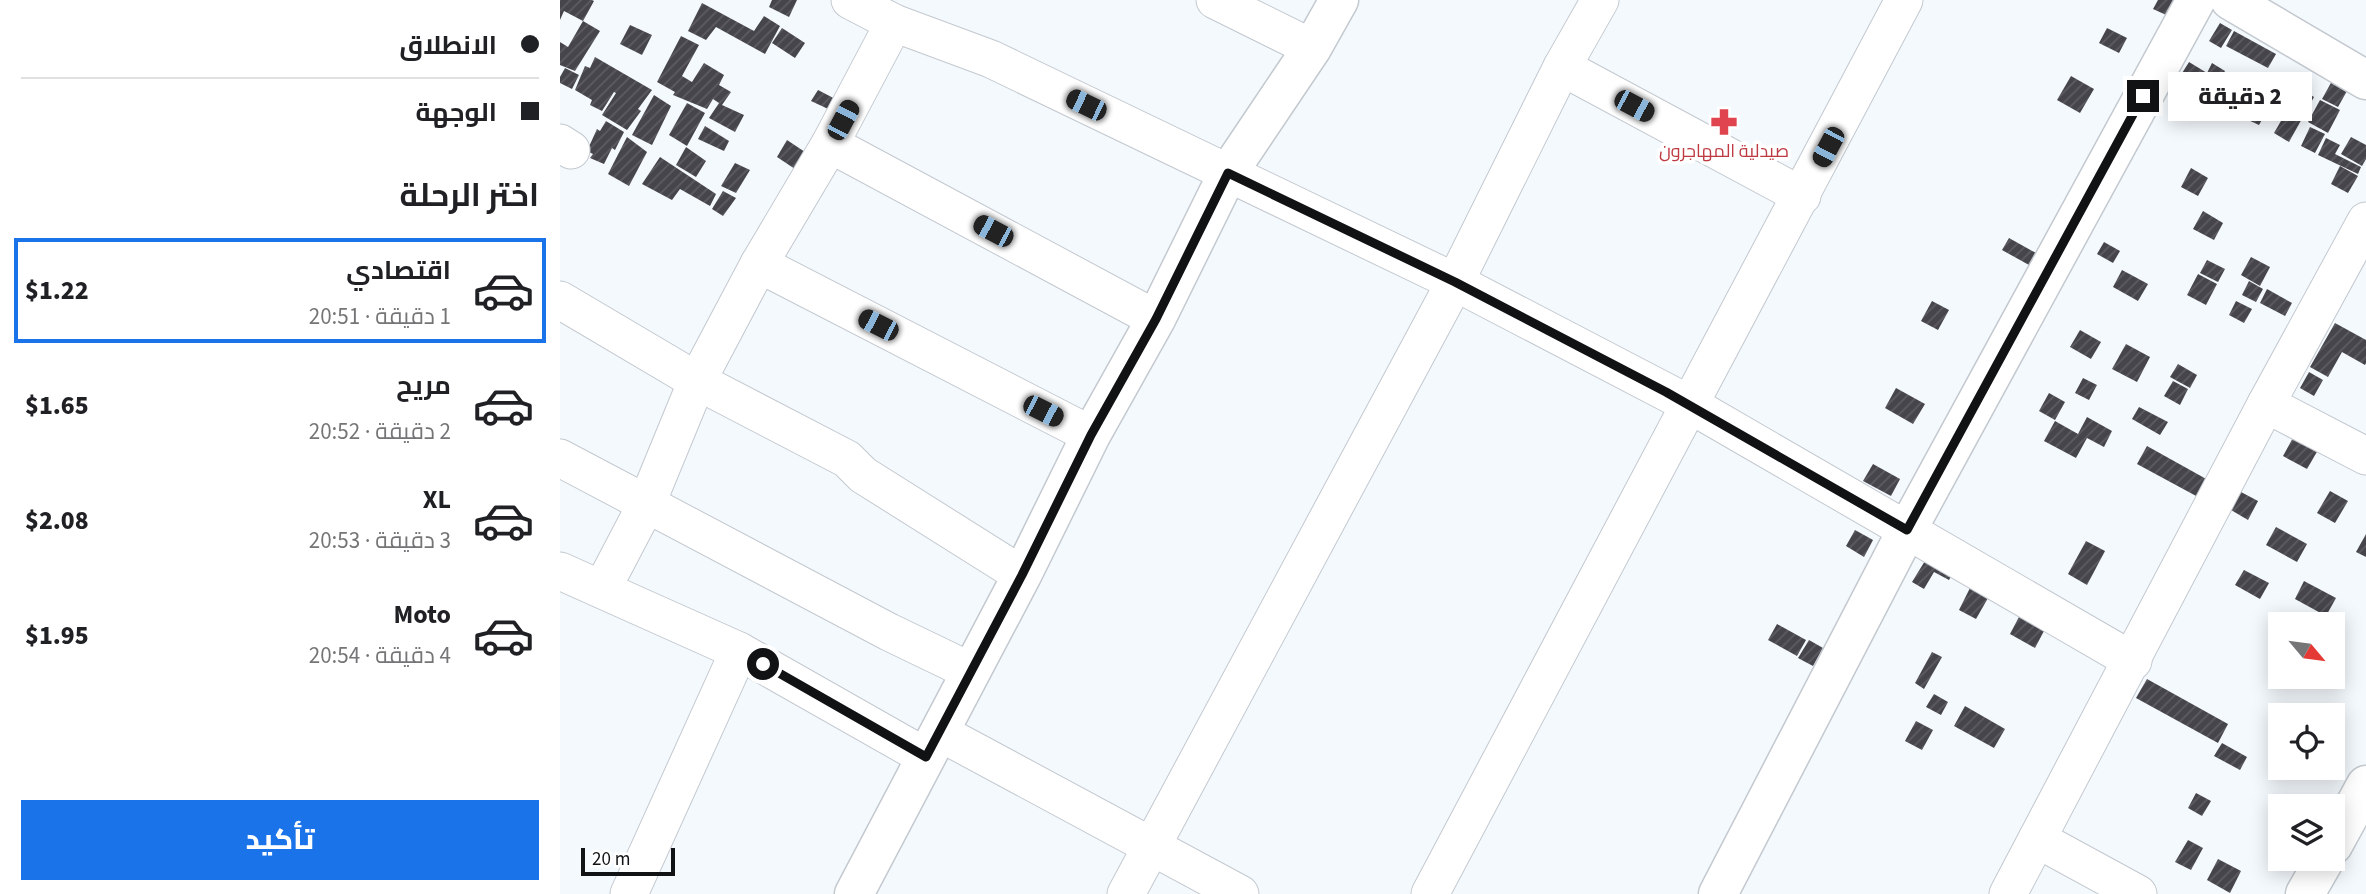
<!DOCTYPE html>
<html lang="ar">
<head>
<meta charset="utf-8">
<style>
	body { margin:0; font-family:"Source Sans 3",Cairo,sans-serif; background:#f6f6f6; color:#202124; direction:rtl; height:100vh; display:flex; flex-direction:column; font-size:26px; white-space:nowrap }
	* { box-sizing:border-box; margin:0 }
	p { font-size:23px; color:#757577 }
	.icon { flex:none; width:38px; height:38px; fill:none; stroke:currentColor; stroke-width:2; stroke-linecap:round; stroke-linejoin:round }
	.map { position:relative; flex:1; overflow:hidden; direction:ltr }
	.drawer { display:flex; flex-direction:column; background:#fff; width:560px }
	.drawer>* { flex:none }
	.guide { display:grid; align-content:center; height:154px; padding:0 21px; background:#fff }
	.needle { width:46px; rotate:119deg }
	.fabs { position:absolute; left:1708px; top:612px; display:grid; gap:14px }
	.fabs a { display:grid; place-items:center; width:77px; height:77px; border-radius:0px; background:#fff; box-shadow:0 4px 18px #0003; font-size:35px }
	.scale { position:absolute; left:21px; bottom:18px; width:94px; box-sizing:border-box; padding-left:7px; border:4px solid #101214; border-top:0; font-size:19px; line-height:24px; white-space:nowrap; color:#101214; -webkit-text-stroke:5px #fff; paint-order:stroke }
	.end { position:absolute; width:32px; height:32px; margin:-16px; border:9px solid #101214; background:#fff; box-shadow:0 0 0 4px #fff }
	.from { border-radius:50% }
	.bubble { position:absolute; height:49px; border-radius:0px; background:#fff; box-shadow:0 4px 18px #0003; font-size:23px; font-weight:800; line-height:49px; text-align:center; direction:rtl }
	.car { position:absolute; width:21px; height:42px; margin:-21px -10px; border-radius:9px; box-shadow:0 0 5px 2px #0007; background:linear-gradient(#222 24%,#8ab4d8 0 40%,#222 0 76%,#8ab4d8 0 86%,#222 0) }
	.guide b { display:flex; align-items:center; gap:24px; height:66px; font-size:26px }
	.guide b+b { border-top:2px solid #e0e0e0 }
	.guide i { width:18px; height:18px; background:#202124 }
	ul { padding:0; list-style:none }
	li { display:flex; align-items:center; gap:21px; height:105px; margin:0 14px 10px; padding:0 7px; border:4px solid transparent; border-radius:0px }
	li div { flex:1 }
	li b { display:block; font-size:26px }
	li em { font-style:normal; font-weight:800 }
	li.active { border-color:#1a73e8 }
	li>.icon { width:63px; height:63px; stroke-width:1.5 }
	h2 { padding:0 21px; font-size:32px; line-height:84px }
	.button { display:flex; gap:14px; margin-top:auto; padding:14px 21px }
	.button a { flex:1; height:80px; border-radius:0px; background:#1a73e8; color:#fff; font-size:28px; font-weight:800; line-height:80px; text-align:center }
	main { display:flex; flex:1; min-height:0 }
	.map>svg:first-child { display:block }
</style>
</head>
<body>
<main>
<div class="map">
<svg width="1806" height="894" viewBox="0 0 1806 894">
	<defs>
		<pattern id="building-hatch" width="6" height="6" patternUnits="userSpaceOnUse" patternTransform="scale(1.75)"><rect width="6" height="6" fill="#46454c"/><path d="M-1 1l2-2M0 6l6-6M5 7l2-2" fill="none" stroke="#5d5c62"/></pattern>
	</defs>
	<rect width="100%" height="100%" fill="#f4f9fe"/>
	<g fill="url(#building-hatch)">
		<polygon points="0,0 32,0 34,1 23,21 4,11 0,20"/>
		<polygon points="212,0 237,0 229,17 209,7"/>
		<polygon points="1598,0 1624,0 1615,19 1593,9"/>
		<polygon points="142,3 194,31 204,16 220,26 205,54 156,27 146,40 128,31"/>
		<polygon points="23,21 40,31 15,71 0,65 0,42 8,47"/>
		<polygon points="1660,23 1672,30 1661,48 1649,41"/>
		<polygon points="70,25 92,35 82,55 60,44"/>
		<polygon points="222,28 245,43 235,58 212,43"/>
		<polygon points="1547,28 1567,38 1559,53 1539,43"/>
		<polygon points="1674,31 1716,54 1708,68 1666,46"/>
		<polygon points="121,36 139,45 122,76 132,82 144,63 164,75 159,85 171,92 162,105 184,115 175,132 149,118 159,103 153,99 147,109 113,95 115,92 97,82"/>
		<polygon points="35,57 92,90 78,109 81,111 67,130 42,115 56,93 54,92 42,111 30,105 32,100 15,90 25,66 30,68"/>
		<polygon points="1629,62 1647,73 1652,63 1665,71 1650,97 1619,78"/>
		<polygon points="5,68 19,75 12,89 0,83 0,77"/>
		<polygon points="1511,76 1534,89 1520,113 1497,100"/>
		<polygon points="1772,81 1787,91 1778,107 1762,99"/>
		<polygon points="1737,86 1754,97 1729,142 1714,133 1725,114 1698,99 1704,88 1728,102"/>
		<polygon points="258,90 285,104 279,114 251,101"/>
		<polygon points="94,95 111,106 92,145 72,135"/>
		<polygon points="1760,100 1780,110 1768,133 1748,122"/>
		<polygon points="1695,102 1708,109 1699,125 1686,119"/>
		<polygon points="127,103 145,113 127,146 109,135"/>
		<polygon points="46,121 64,132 55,150 52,148 44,164 30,158 33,154 27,151 37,129 40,131"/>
		<polygon points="145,126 169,141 164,151 138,139"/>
		<polygon points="1750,127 1765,134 1755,153 1741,146"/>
		<polygon points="67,137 87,152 69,186 48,174"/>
		<polygon points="1791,137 1806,145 1806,159 1802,166 1781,154"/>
		<polygon points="1766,138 1780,145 1775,154 1801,167 1798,174 1758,155"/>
		<polygon points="227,140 245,152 235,169 217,157"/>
		<polygon points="126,147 146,161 136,177 116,165"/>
		<polygon points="100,157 156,194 150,206 120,189 112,200 82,184"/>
		<polygon points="175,163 190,170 176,193 161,186"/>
		<polygon points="1780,166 1798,176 1788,193 1771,184"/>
		<polygon points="1631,168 1648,178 1638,196 1621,187"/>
		<polygon points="163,191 176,198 163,216 152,209"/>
		<polygon points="1643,211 1663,223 1654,240 1633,229"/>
		<polygon points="1449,238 1476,253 1469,265 1442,250"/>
		<polygon points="1544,242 1560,251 1553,263 1537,254"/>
		<polygon points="1691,257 1710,267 1700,286 1681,275"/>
		<polygon points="1647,260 1665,269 1658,282 1640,273"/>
		<polygon points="1562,270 1588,284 1578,301 1553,287"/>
		<polygon points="1638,274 1657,284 1646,305 1627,295"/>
		<polygon points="1689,281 1703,289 1696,302 1682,295"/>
		<polygon points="1707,289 1732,303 1725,316 1700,303"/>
		<polygon points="1372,301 1389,310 1378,330 1361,321"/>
		<polygon points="1676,301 1692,309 1684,323 1669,315"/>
		<polygon points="1775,323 1806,340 1806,363 1805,365 1782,352 1768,377 1750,367"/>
		<polygon points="1520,330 1541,342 1531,359 1510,347"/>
		<polygon points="1566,344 1590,357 1577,382 1552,369"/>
		<polygon points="1618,364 1637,375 1630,388 1610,377"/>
		<polygon points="1749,372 1763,380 1754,396 1740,388"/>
		<polygon points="1523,378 1537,385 1529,400 1515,393"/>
		<polygon points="1613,381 1628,389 1620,405 1604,396"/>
		<polygon points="1336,388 1365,404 1353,424 1325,408"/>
		<polygon points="1489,393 1505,402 1495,420 1479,411"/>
		<polygon points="1579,407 1608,422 1600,435 1572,419"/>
		<polygon points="1527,417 1552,431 1544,447 1527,438 1516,458 1484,441 1495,421 1518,434"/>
		<polygon points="1734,436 1758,450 1747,469 1723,456"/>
		<polygon points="1587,446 1648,480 1638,497 1577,464"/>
		<polygon points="1313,464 1340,479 1331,496 1303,481"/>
		<polygon points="1770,491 1788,501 1775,523 1757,513"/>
		<polygon points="1681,492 1698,501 1688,520 1671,510"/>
		<polygon points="1716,527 1747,544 1737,562 1706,545"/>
		<polygon points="1295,530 1313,540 1304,557 1286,546"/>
		<polygon points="1806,534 1806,557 1796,552"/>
		<polygon points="1526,541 1545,551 1527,585 1508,574"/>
		<polygon points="1368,556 1394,571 1389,580 1374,572 1364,589 1352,582"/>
		<polygon points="1684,570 1709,583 1700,599 1675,585"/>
		<polygon points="1744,581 1776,598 1766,616 1735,599"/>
		<polygon points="1410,588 1428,598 1416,619 1399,610"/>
		<polygon points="1460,615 1485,629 1475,648 1450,634"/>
		<polygon points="1723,617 1737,625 1720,625 1720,647 1710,642"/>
		<polygon points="1217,624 1246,640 1237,656 1208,640"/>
		<polygon points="1249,640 1263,648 1253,666 1238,658"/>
		<polygon points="1773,641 1783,646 1773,664"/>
		<polygon points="1372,652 1382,657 1364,689 1355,683"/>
		<polygon points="1587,679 1668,724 1658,743 1576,698"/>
		<polygon points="1374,694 1388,702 1381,715 1366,707"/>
		<polygon points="1405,706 1445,729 1434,748 1394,726"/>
		<polygon points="1356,721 1373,730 1362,750 1345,741"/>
		<polygon points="1662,743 1687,757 1680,770 1654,756"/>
		<polygon points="1636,793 1651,801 1642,816 1628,808"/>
		<polygon points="1628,840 1643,848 1631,870 1615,862"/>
		<polygon points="1658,859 1681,871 1670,893 1647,880"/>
	</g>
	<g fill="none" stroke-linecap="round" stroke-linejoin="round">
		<defs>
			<g id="minor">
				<polyline points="290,0 334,23 431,59 895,282 1129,404 1573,661"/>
				<polyline points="655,0 752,48"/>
				<polyline points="1002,67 1242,196"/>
				<polyline points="0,143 11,150"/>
				<polyline points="270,144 596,319"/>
				<polyline points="199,264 531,435"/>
				<polyline points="0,300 137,381 287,459 303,475 462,575"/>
				<polyline points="1706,404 1806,456"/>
				<polyline points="0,458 329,632 410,671"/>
				<polyline points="0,571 179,651 366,757"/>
				<polyline points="42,589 86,505 137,381 199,264 270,144 334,23"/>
				<polyline points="379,732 680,894"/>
				<polyline points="1477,839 1578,894"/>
				<polyline points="69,894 179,651"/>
				<polyline points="566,894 895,282 1002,67 1040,0"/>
				<polyline points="870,894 1344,0"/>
				<polyline points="1448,894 1706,404 1806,221"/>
			</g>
			<g id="tertiary">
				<polyline points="1670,0 1806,80"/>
				<polyline points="1773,845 1806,785"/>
				<polyline points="294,894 462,575 531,435 596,319 668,173 752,48 779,0"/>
				<polyline points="1158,894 1347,530 1636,0"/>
				<polyline points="1745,894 1765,859"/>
			</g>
		</defs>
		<use href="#minor" stroke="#c3c9cf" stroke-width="39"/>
		<use href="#tertiary" stroke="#c3c9cf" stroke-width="41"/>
		<use href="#minor" stroke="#fff" stroke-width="37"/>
		<use href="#tertiary" stroke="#fff" stroke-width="38"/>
	</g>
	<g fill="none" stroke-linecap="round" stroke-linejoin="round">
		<polyline stroke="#101214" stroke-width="9" points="203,664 366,757 462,575 531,435 596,319 668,173 895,282 1106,392 1347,530 1583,96"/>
	</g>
	<defs>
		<symbol id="pharmacy-bare" viewBox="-9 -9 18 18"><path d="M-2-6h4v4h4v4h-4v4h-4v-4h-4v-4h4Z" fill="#e0444e" stroke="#fff" stroke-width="2.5" paint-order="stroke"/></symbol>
	</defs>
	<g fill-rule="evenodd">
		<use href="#pharmacy-bare" x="1145" y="103" width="38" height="38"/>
	</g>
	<g text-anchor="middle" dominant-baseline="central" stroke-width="7" stroke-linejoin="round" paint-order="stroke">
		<g font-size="18" fill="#be3a42" stroke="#fff">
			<text x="1164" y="151">صيدلية المهاجرون</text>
		</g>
	</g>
</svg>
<div class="fabs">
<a><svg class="needle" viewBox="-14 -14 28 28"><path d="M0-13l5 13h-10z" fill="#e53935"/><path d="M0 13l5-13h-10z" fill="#757577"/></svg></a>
<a><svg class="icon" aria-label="locate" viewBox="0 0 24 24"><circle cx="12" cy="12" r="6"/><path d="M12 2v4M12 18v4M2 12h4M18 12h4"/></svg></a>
<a><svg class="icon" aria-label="layers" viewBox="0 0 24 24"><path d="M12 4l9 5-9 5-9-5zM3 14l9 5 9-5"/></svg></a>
</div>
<div class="scale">20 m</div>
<i class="end from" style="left:203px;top:664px"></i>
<i class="end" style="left:1583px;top:96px"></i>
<div class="bubble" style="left:1608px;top:72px;width:144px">2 دقيقة</div>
<i class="car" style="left:526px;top:105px;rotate:296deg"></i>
<i class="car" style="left:1074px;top:106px;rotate:118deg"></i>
<i class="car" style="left:283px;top:120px;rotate:28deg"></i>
<i class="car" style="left:1268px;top:147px;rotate:208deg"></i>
<i class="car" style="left:433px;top:231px;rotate:298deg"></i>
<i class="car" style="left:318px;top:325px;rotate:297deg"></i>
<i class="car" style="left:483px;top:411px;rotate:117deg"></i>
</div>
<section class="drawer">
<div class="guide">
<b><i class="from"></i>الانطلاق</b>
<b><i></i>الوجهة</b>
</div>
<h2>اختر الرحلة</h2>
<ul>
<li class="active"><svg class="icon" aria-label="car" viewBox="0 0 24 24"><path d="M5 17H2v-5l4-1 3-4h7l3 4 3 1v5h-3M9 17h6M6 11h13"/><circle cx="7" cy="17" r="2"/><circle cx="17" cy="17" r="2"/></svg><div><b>اقتصادي</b><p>1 دقيقة · 20:51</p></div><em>$1.22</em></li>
<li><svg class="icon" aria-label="car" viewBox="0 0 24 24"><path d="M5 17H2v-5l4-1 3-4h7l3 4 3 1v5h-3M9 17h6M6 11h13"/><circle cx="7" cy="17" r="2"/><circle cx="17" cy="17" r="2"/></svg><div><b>مريح</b><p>2 دقيقة · 20:52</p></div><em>$1.65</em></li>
<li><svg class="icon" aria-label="car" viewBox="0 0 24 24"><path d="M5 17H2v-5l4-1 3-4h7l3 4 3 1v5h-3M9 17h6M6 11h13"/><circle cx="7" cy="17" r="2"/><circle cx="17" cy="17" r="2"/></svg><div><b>XL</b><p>3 دقيقة · 20:53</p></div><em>$2.08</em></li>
<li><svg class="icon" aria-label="car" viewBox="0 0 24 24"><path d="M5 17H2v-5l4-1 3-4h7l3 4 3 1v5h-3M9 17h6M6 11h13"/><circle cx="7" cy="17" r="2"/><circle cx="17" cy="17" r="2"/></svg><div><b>Moto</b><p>4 دقيقة · 20:54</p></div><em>$1.95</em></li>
</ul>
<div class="button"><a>تأكيد</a></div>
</section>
</main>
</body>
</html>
